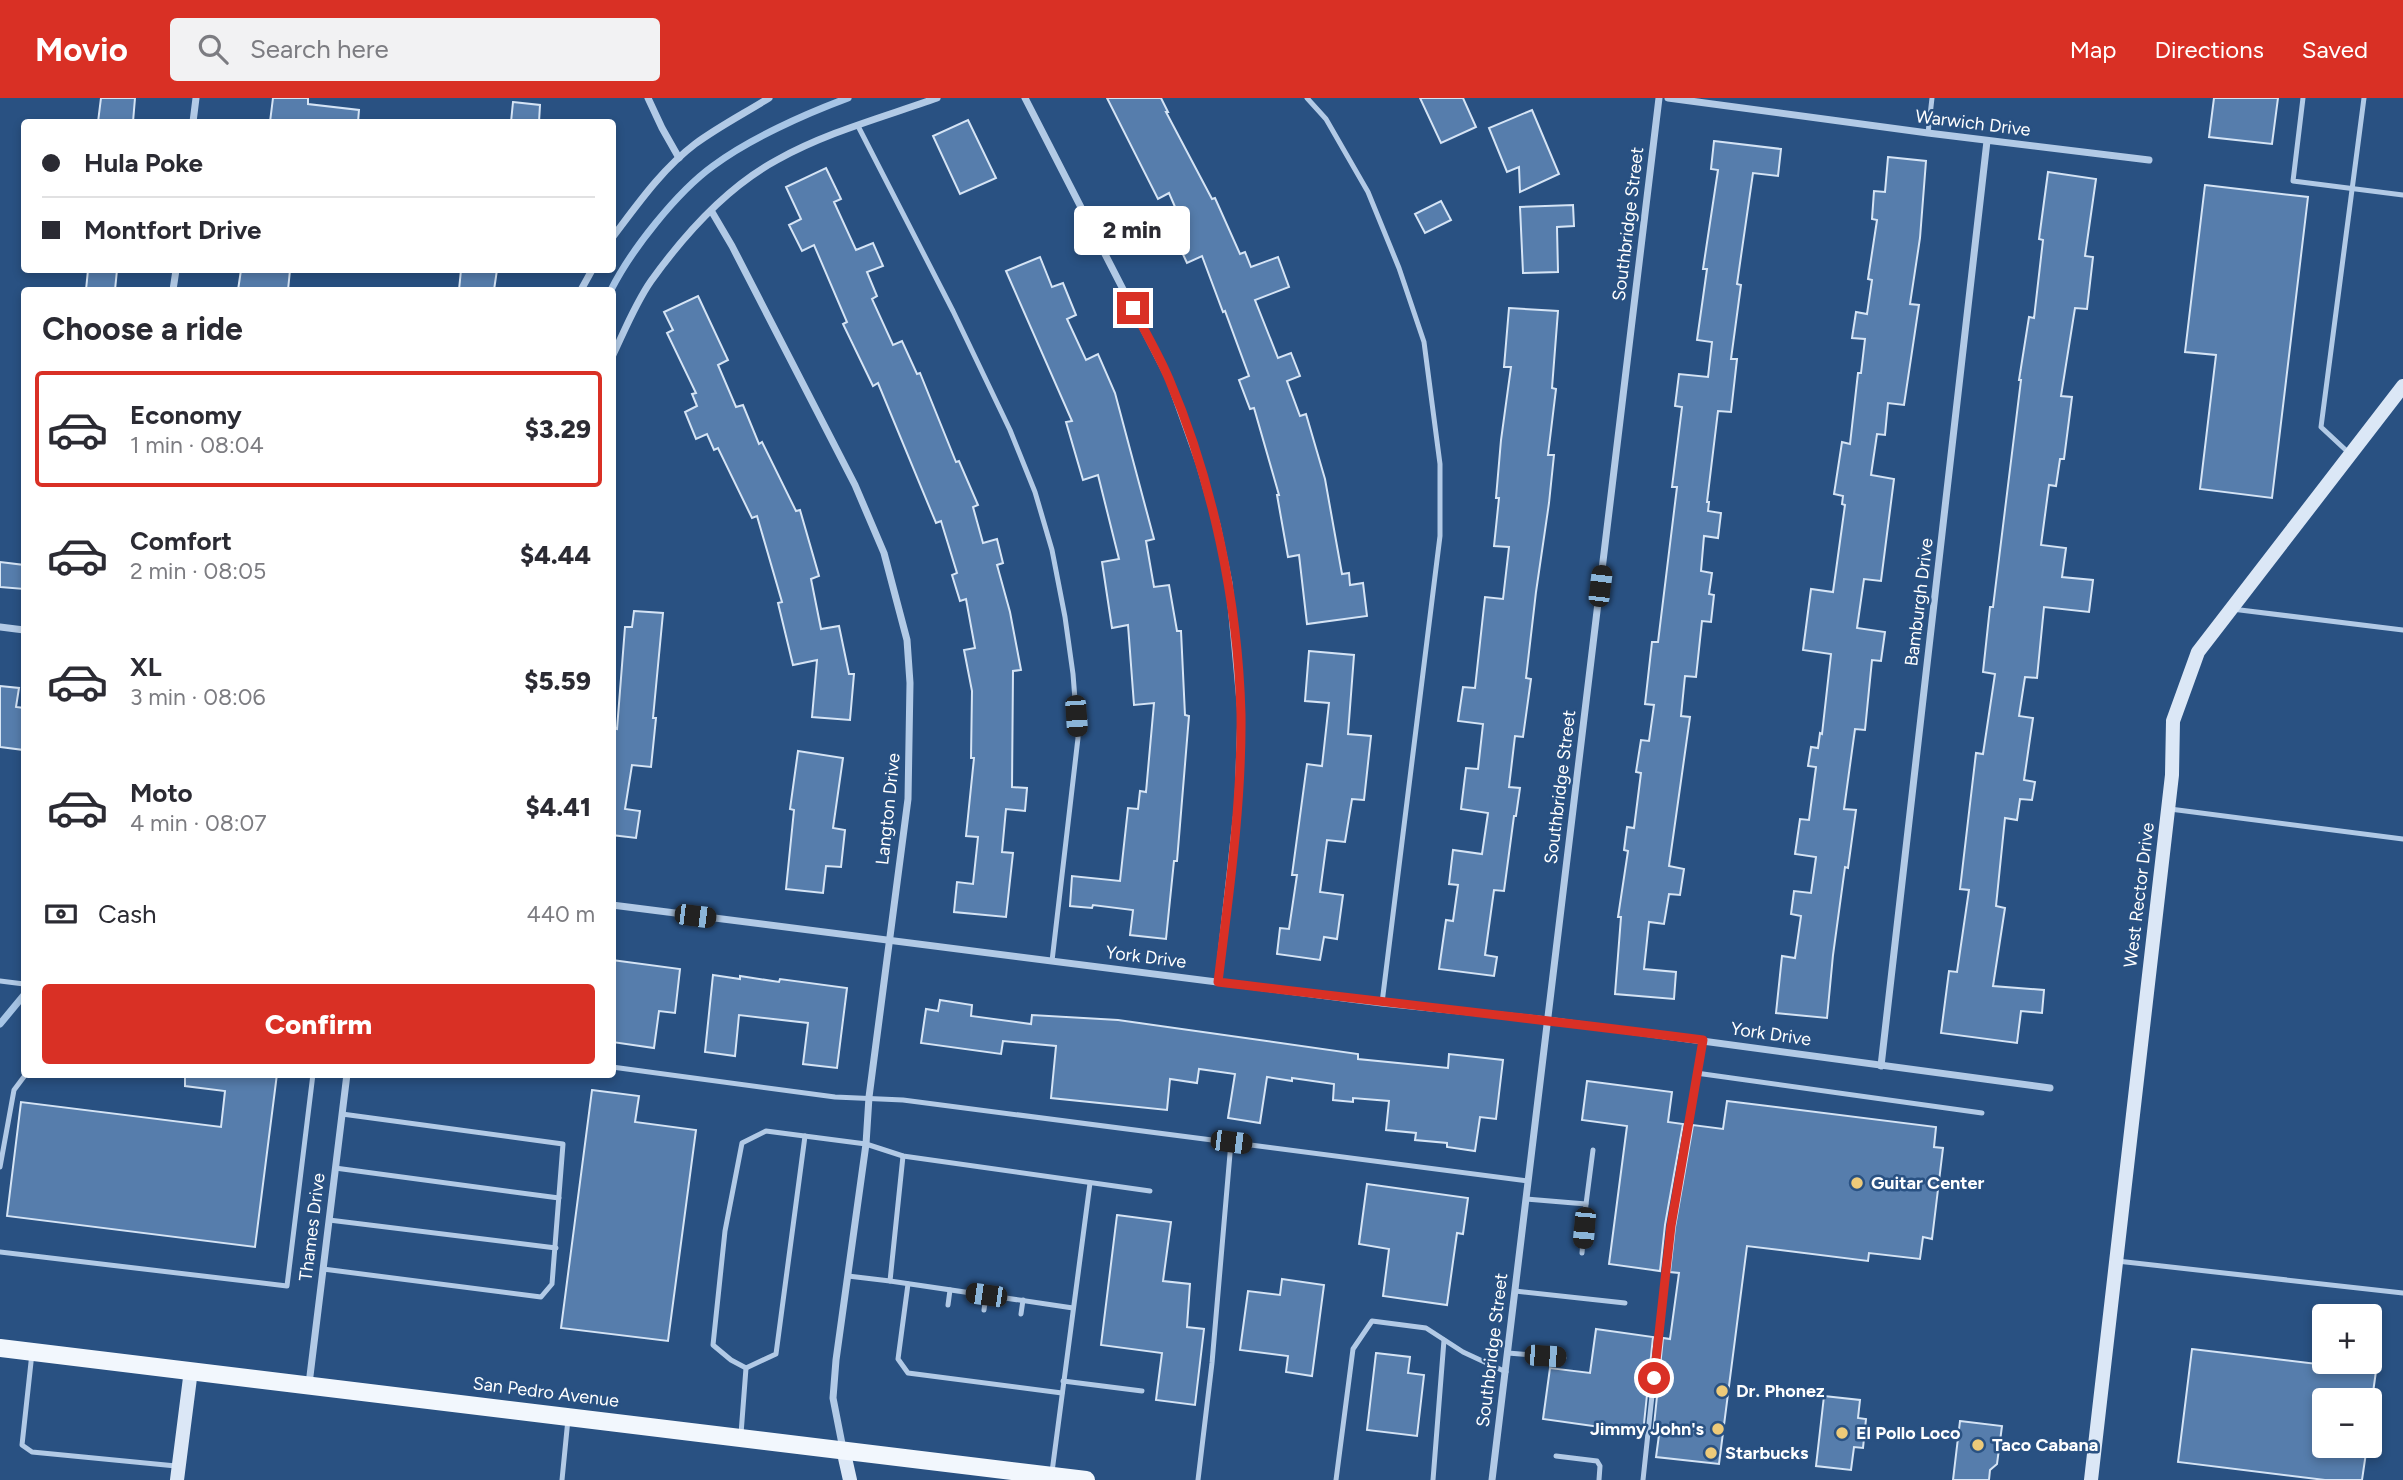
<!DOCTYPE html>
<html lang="en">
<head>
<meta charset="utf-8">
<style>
	body { margin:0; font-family:Figtree,sans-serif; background:#f2f2f3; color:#2b2b33; height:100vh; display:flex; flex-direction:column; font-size:26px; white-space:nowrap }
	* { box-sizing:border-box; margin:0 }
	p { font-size:23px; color:#7c7c81 }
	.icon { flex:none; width:38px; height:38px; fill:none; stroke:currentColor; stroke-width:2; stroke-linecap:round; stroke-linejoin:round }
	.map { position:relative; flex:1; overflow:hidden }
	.sheet { position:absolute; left:21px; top:189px; width:595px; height:791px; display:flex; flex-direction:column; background:#fff; border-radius:7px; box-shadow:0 4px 10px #0003 }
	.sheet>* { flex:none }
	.banner { position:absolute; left:21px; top:21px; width:595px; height:154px; border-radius:7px; box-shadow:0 4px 10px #0003; display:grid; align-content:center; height:154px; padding:0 21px; background:#fff }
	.tools { position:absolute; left:2312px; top:1206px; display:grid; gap:14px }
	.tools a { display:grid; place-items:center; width:70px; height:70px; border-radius:7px; background:#fff; box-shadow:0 4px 10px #0003; font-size:35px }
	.end { position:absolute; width:32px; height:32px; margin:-16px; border:9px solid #d93025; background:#fff; box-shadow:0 0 0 4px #fff }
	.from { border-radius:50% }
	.bubble { position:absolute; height:49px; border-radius:7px; background:#fff; box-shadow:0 4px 10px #0003; font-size:23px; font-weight:800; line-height:49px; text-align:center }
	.car { position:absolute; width:21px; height:42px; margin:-21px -10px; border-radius:9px; box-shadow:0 0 5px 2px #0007; background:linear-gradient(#222 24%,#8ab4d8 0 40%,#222 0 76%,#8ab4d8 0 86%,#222 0) }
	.banner b { display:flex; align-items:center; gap:24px; height:66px; font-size:26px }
	.banner b+b { border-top:2px solid #e1e1e2 }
	.banner i { width:18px; height:18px; background:#2b2b33 }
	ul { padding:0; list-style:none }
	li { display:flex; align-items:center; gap:21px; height:116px; margin:0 14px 10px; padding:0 7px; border:4px solid transparent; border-radius:7px }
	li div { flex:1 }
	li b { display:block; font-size:26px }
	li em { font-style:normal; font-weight:800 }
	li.selected { border-color:#d93025 }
	li>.icon { width:63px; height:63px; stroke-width:1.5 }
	h2 { padding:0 21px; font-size:32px; line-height:84px }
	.pay { display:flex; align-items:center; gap:18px; height:77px; padding:0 21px; font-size:26px }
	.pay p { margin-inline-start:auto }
	.cta { display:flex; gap:14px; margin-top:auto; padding:14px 21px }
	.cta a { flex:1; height:80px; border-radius:7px; background:#d93025; color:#fff; font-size:28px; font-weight:800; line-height:80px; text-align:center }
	header { display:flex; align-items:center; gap:42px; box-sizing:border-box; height:98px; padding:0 35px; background:#d93025; color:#fff }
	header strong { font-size:33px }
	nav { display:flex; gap:38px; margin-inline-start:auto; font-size:24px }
	.search { width:490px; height:63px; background:#f2f2f3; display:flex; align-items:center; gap:18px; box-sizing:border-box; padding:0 24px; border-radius:7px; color:#7c7c81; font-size:26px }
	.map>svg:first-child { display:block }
</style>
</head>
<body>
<header>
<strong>Movio</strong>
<div class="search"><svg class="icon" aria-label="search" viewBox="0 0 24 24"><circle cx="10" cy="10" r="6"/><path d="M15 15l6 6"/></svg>Search here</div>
<nav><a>Map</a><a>Directions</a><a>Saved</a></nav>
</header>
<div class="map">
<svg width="2403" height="1382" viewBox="0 0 2403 1382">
	<rect width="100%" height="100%" fill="#295182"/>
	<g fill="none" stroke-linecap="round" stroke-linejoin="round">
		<g stroke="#a7c5e6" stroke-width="7">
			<path d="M611,192C631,152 677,94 713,68C749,41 805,16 848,0"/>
			<polyline points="0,926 24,897"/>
		</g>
	</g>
	<g fill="#567dac" stroke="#d5e4f5" stroke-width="2">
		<polygon points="101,0 135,0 133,24 98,24"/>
		<polygon points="273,0 308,0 308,6 359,12 358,24 270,24"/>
		<polygon points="1107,0 1161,0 1168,14 1166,14 1212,101 1215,100 1240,156 1245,154 1251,169 1278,159 1289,189 1255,202 1278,260 1291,255 1300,278 1287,283 1300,318 1306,316 1325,381 1342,476 1349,475 1350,487 1363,485 1367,518 1307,526 1299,457 1288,459 1277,397 1279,397 1254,310 1250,311 1239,282 1249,278 1225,213 1223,214 1202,158 1187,165 1174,137 1185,132 1169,95 1158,101"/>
		<polygon points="1420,0 1463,0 1476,29 1441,45"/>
		<polygon points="2214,0 2278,0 2272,46 2209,39"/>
		<polygon points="513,4 540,7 539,24 511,24"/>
		<polygon points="1532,12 1559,76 1520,94 1519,69 1507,74 1489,30"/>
		<polygon points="968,22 996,80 960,96 933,38"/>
		<polygon points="1714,43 1781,51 1778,78 1753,75 1737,186 1741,187 1731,261 1737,261 1731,314 1718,313 1707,404 1709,404 1708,413 1721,415 1718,440 1704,438 1701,473 1712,475 1709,496 1714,497 1711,524 1702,523 1696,579 1685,578 1681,618 1690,619 1669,768 1684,771 1680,797 1669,796 1664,826 1649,824 1644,871 1676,874 1674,901 1615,896 1621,819 1618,819 1628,753 1624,752 1627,729 1634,730 1641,675 1636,674 1641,642 1649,643 1654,607 1645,606 1652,544 1658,544 1677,389 1672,389 1682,309 1675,308 1679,276 1708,279 1712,244 1697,242 1707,171 1703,171 1718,72 1711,71"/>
		<polygon points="1888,59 1926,63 1920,140 1910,206 1919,207 1904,307 1888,305 1885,337 1877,336 1871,377 1894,381 1881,483 1864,481 1857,530 1885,534 1881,563 1872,562 1865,632 1855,631 1844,711 1856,712 1848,770 1845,769 1833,857 1827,920 1776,915 1782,858 1795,860 1801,818 1791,816 1794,793 1811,795 1816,759 1795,756 1800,721 1809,722 1816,669 1808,668 1811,649 1818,650 1820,635 1822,636 1831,556 1803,552 1811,491 1833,494 1845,407 1842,406 1843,398 1834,396 1842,344 1850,346 1858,275 1861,275 1865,241 1852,240 1856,214 1867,216 1872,182 1868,181 1877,122 1872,121 1874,93 1885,94"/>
		<polygon points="826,70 841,101 834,104 856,152 873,145 883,168 867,174 877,198 872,201 893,247 902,243 917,276 920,275 956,364 959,363 978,407 973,409 983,445 997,441 1003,465 997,467 1010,514 1021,572 1013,573 1012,689 1027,690 1025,713 1006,711 1002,754 1013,755 1006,819 954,814 957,784 973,786 978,739 966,738 974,660 971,660 972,593 964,552 975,550 966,501 960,503 952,477 957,475 941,423 936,425 878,285 873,288 843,226 847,224 814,147 802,153 789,127 801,121 786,89"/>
		<polygon points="2048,74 2096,81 2085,158 2093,159 2087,211 2075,210 2061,298 2072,299 2064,361 2060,361 2056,388 2049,387 2041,447 2066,450 2062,479 2093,482 2089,514 2044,509 2037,580 2025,579 2019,618 2033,620 2024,682 2035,684 2032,702 2020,701 2017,722 2005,720 1996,808 2005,810 1993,888 2044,892 2042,915 2021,913 2017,945 1941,935 1949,873 1957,874 1969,792 1960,791 1976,655 1983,656 1995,576 1983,574 1990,509 1993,509 2021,282 2019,282 2029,219 2034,220 2043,142 2039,141"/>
		<polygon points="2205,87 2308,99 2272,400 2200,391 2216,257 2185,254"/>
		<polygon points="1441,103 1451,122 1425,135 1415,116"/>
		<polygon points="1573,107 1574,128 1557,129 1558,174 1523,175 1520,109"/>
		<polygon points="1040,159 1052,189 1063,185 1076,217 1067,221 1086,262 1098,256 1115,295 1154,441 1146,443 1154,489 1169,487 1177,533 1181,533 1185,617 1189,618 1177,763 1174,763 1166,841 1130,837 1133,812 1093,807 1092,810 1070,808 1072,778 1120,783 1128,710 1138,711 1140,693 1146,694 1154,605 1134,607 1128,527 1112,530 1102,464 1119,461 1098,377 1083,382 1066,324 1072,323 1006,173"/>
		<polygon points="88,172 117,172 115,192 86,192"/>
		<polygon points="241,172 290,172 288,192 238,192"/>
		<polygon points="461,172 497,172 494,192 459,192"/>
		<polygon points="698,198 728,262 718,267 736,309 743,307 759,346 762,344 796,413 800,412 819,478 811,481 821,531 839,528 849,576 854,576 850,622 812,619 817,562 793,567 778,505 782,504 757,418 752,420 718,350 714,352 707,336 696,341 685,314 697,308 692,296 696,295 667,235 673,232 664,214"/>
		<polygon points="1509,210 1558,213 1552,290 1556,291 1548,357 1554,357 1549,405 1536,494 1526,580 1531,581 1523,639 1515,638 1509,689 1520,690 1516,718 1514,718 1504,793 1494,792 1485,857 1497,859 1494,878 1439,871 1446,822 1453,823 1458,787 1449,786 1453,752 1482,756 1488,715 1461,711 1466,670 1478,671 1483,626 1458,623 1463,589 1475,590 1485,499 1503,501 1509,449 1494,448 1499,400 1496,400 1501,342 1511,269 1504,269"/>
		<polygon points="0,464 24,467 24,491 0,489"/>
		<polygon points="634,513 663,515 653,620 656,620 651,669 632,667 625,711 640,713 636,740 612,737 612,630 617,631 625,529 632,529"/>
		<polygon points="1309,553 1354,557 1348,636 1371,638 1364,702 1352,701 1345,744 1327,742 1320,794 1343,797 1337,841 1324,839 1320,862 1277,856 1280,830 1289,831 1297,777 1292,777 1307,666 1322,668 1329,605 1305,603"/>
		<polygon points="0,588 19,590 16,609 24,610 24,652 0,649"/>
		<polygon points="798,653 843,660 833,730 845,732 841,769 826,768 823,795 786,791 794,712 790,711"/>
		<polygon points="612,862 680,871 675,915 659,913 654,950 612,944"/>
		<polygon points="713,877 740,881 740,878 779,884 780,881 847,890 837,970 803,966 808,925 739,917 735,958 705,954"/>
		<polygon points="940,902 972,907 971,918 1031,926 1032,917 1118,922 1358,956 1358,961 1448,970 1449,956 1503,962 1496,1021 1480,1019 1475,1053 1447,1049 1447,1045 1415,1042 1416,1035 1386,1032 1389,1003 1353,1000 1353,1004 1333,1002 1334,986 1292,980 1292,983 1267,979 1260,1025 1228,1020 1235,976 1199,971 1197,985 1170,981 1167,1012 1051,1000 1056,948 1003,943 1001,956 921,945 926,911 938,913"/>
		<polygon points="185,976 277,976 255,1149 7,1118 21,1004 221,1029 225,993 185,988"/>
		<polygon points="1587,983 1672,994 1668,1024 1683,1026 1665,1127 1660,1173 1609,1166 1627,1028 1582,1022"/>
		<polygon points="592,992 639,998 635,1024 696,1032 668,1243 561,1230"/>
		<polygon points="1727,1003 1936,1029 1934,1049 1943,1050 1932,1141 1923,1139 1920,1161 1869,1155 1868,1163 1747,1148 1719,1366 1656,1359 1659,1337 1653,1337 1663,1240 1670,1241 1679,1175 1670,1174 1675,1129 1693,1027 1723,1031"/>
		<polygon points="1367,1086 1468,1100 1463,1136 1457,1135 1447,1207 1383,1198 1389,1151 1359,1146"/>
		<polygon points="1117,1117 1171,1124 1163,1183 1190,1186 1187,1229 1204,1231 1195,1307 1156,1302 1162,1255 1101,1247"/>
		<polygon points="1282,1181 1324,1187 1312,1278 1286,1274 1288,1258 1240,1252 1248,1193 1280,1197"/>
		<polygon points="1596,1231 1653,1239 1643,1335 1543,1321 1550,1270 1590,1275"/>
		<polygon points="2192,1251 2376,1273 2372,1302 2324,1302 2324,1348 2367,1348 2362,1382 2325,1382 2178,1364"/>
		<polygon points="1376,1255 1410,1259 1408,1275 1424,1277 1417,1338 1367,1332"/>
		<polygon points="1824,1298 1860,1302 1858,1320 1866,1321 1863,1350 1854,1349 1851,1372 1816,1368"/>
		<polygon points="1960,1323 2002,1328 1997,1366 1990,1372 1989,1382 1953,1382"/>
	</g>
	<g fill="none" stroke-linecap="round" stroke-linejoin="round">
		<g stroke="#b2cae6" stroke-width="5">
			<polyline points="1307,0 1326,21 1368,94 1399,170 1424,244 1440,366 1440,438 1382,905"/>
			<polyline points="2303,0 2293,83 2403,97"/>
			<polyline points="858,28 953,213 1010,332 1035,394 1052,452 1065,519 1073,576 1078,640 1052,863"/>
			<polyline points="1928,35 1932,0"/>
			<polyline points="2350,356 2321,329 2364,0"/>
			<polyline points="2232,511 2403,532"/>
			<polyline points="2170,711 2403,741"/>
			<polyline points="0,883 24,886"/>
			<polyline points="612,969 835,999 903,1002 1528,1083"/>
			<polyline points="1696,975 1982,1015"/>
			<polyline points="0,1069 14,992 26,976"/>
			<polyline points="335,1070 559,1100"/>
			<polyline points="1526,1101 1586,1106 1593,1052"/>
			<polyline points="329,1122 556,1150"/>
			<polyline points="0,1154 287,1188 313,976"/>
			<polyline points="1582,1155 1586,1106"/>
			<polyline points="2117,1163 2403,1195"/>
			<polyline points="323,1171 541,1199 552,1186 563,1046 342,1016"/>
			<polyline points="848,1178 890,1183 903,1058"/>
			<polyline points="890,1183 1073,1210"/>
			<polyline points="908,1186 898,1261 908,1275 1062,1295"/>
			<polyline points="1515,1193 1625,1205"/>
			<polyline points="948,1207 950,1192"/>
			<polyline points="984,1212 986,1197"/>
			<polyline points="1021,1216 1023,1202"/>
			<polyline points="32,1255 22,1347 32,1354 176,1368"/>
			<polyline points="1508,1255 1564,1260"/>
			<polyline points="746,1270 776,1256 805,1038"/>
			<polyline points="1063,1283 1142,1293"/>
			<polyline points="741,1336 746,1270 731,1262 713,1247 725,1133 742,1045 766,1033 866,1046 903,1058 1150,1093"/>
			<polyline points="1556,1358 1597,1363 1600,1368 1599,1382"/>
			<polyline points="1052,1374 1090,1085"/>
			<polyline points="562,1382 568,1321"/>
			<polyline points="1198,1382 1212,1265 1231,1044"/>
			<polyline points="1336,1382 1353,1251 1372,1223 1426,1230 1463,1254 1506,1274"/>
			<polyline points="1433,1382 1444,1242"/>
			<polyline points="1643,1382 1670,1128 1703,942"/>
		</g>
		<g stroke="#b2cae6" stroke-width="7">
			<polyline points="648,0 662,30 679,60"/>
			<polyline points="1025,0 1169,281 1199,365 1217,427 1229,485 1241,615 1238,704 1218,884"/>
			<polyline points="1668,0 1928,35 2149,62"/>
			<polyline points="193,24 196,0"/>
			<polyline points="712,114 732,148 855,387 884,455 907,542 910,585 908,701 869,999 866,1046 836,1262 833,1300 843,1351"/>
			<path d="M612,140C637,107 662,71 695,46C718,29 745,15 769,0"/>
			<polyline points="173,192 176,172"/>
			<polyline points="581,192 592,172"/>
			<path d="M612,259C624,234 635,206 651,183C684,137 727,89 777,62C827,34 884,19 937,0"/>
			<polyline points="0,529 24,532"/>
			<polyline points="612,807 1382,905 1547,922 2050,990"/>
			<polyline points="1881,968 1987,43"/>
			<polyline points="309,1286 347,976"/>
			<polyline points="1492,1382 1659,0"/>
		</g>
		<g stroke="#dbe7f6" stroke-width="14">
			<polyline points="843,1351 850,1382"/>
			<polyline points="177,1382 191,1272"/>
			<polyline points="2091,1382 2172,677 2173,623 2198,554 2403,288"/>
		</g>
		<polyline stroke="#f2f7fd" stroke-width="18" points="0,1250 1086,1382"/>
	</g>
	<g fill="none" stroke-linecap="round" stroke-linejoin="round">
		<path stroke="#d93025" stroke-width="9" d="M1133,210C1145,234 1159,257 1169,281C1213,384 1238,504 1241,616C1242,705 1229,795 1218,884C1379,904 1541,921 1703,942L1671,1128L1654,1280"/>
	</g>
	<g fill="#edca79" stroke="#295182" stroke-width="2.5">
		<circle cx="1857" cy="1085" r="7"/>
		<circle cx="1722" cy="1293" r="7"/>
		<circle cx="1718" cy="1331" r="7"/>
		<circle cx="1842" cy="1335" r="7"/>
		<circle cx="1978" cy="1347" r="7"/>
		<circle cx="1711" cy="1355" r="7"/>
	</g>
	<g text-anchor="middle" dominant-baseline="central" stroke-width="5" stroke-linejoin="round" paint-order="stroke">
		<g font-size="18" fill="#fff" stroke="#295182">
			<text transform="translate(1973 25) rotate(7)">Warwich Drive</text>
			<text transform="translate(1628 126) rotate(-83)">Southbridge Street</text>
			<text transform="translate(1919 504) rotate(-83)">Bamburgh Drive</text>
			<text transform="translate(1560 689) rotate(-83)">Southbridge Street</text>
			<text transform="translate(888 711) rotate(-84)">Langton Drive</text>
			<text transform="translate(2139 797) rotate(-83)">West Rector Drive</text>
			<text transform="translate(1146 859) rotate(7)">York Drive</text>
			<text transform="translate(1771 936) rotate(8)">York Drive</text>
			<text transform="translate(312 1129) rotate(-83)">Thames Drive</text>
			<text transform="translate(1492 1252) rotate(-83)">Southbridge Street</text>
			<text transform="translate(546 1294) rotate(7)">San Pedro Avenue</text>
		</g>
		<g font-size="18" font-weight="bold" fill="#fff" stroke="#295182" text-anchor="start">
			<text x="1871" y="1085">Guitar Center</text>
			<text x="1736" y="1293">Dr. Phonez</text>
			<text x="1704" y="1331" text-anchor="end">Jimmy John's</text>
			<text x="1856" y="1335">El Pollo Loco</text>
			<text x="1992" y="1347">Taco Cabana</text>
			<text x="1725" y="1355">Starbucks</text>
		</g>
	</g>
</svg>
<div class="tools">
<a>+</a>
<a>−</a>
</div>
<i class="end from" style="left:1654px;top:1280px"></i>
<i class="end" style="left:1133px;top:210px"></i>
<div class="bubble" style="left:1074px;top:108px;width:116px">2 min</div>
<i class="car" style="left:1600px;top:488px;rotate:7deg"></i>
<i class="car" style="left:1076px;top:618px;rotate:176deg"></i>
<i class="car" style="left:695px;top:818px;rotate:97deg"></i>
<i class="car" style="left:1231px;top:1044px;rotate:97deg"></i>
<i class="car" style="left:1584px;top:1130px;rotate:185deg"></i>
<i class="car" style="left:986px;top:1197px;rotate:278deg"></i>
<i class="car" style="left:1545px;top:1258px;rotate:94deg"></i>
<div class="banner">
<b><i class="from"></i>Hula Poke</b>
<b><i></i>Montfort Drive</b>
</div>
<section class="sheet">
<h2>Choose a ride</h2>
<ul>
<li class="selected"><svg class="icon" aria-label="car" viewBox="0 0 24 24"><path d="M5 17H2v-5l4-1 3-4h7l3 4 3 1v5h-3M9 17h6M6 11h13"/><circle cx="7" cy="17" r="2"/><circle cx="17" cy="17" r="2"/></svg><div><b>Economy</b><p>1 min · 08:04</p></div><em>$3.29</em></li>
<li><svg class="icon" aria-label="car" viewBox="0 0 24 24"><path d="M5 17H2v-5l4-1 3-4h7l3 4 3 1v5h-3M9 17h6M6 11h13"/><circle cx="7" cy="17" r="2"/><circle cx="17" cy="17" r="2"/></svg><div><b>Comfort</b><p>2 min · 08:05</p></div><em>$4.44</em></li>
<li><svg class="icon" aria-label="car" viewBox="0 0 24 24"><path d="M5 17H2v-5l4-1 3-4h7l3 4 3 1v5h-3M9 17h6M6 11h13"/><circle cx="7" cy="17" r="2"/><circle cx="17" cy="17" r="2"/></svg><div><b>XL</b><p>3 min · 08:06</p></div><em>$5.59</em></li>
<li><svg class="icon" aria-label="car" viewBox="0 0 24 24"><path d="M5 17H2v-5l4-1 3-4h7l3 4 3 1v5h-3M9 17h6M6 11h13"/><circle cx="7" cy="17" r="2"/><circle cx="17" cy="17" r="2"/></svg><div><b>Moto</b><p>4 min · 08:07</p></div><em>$4.41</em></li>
</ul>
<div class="pay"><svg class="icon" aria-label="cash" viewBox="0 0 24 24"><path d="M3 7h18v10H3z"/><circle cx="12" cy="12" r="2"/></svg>Cash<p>440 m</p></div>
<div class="cta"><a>Confirm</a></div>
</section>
</div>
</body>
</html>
